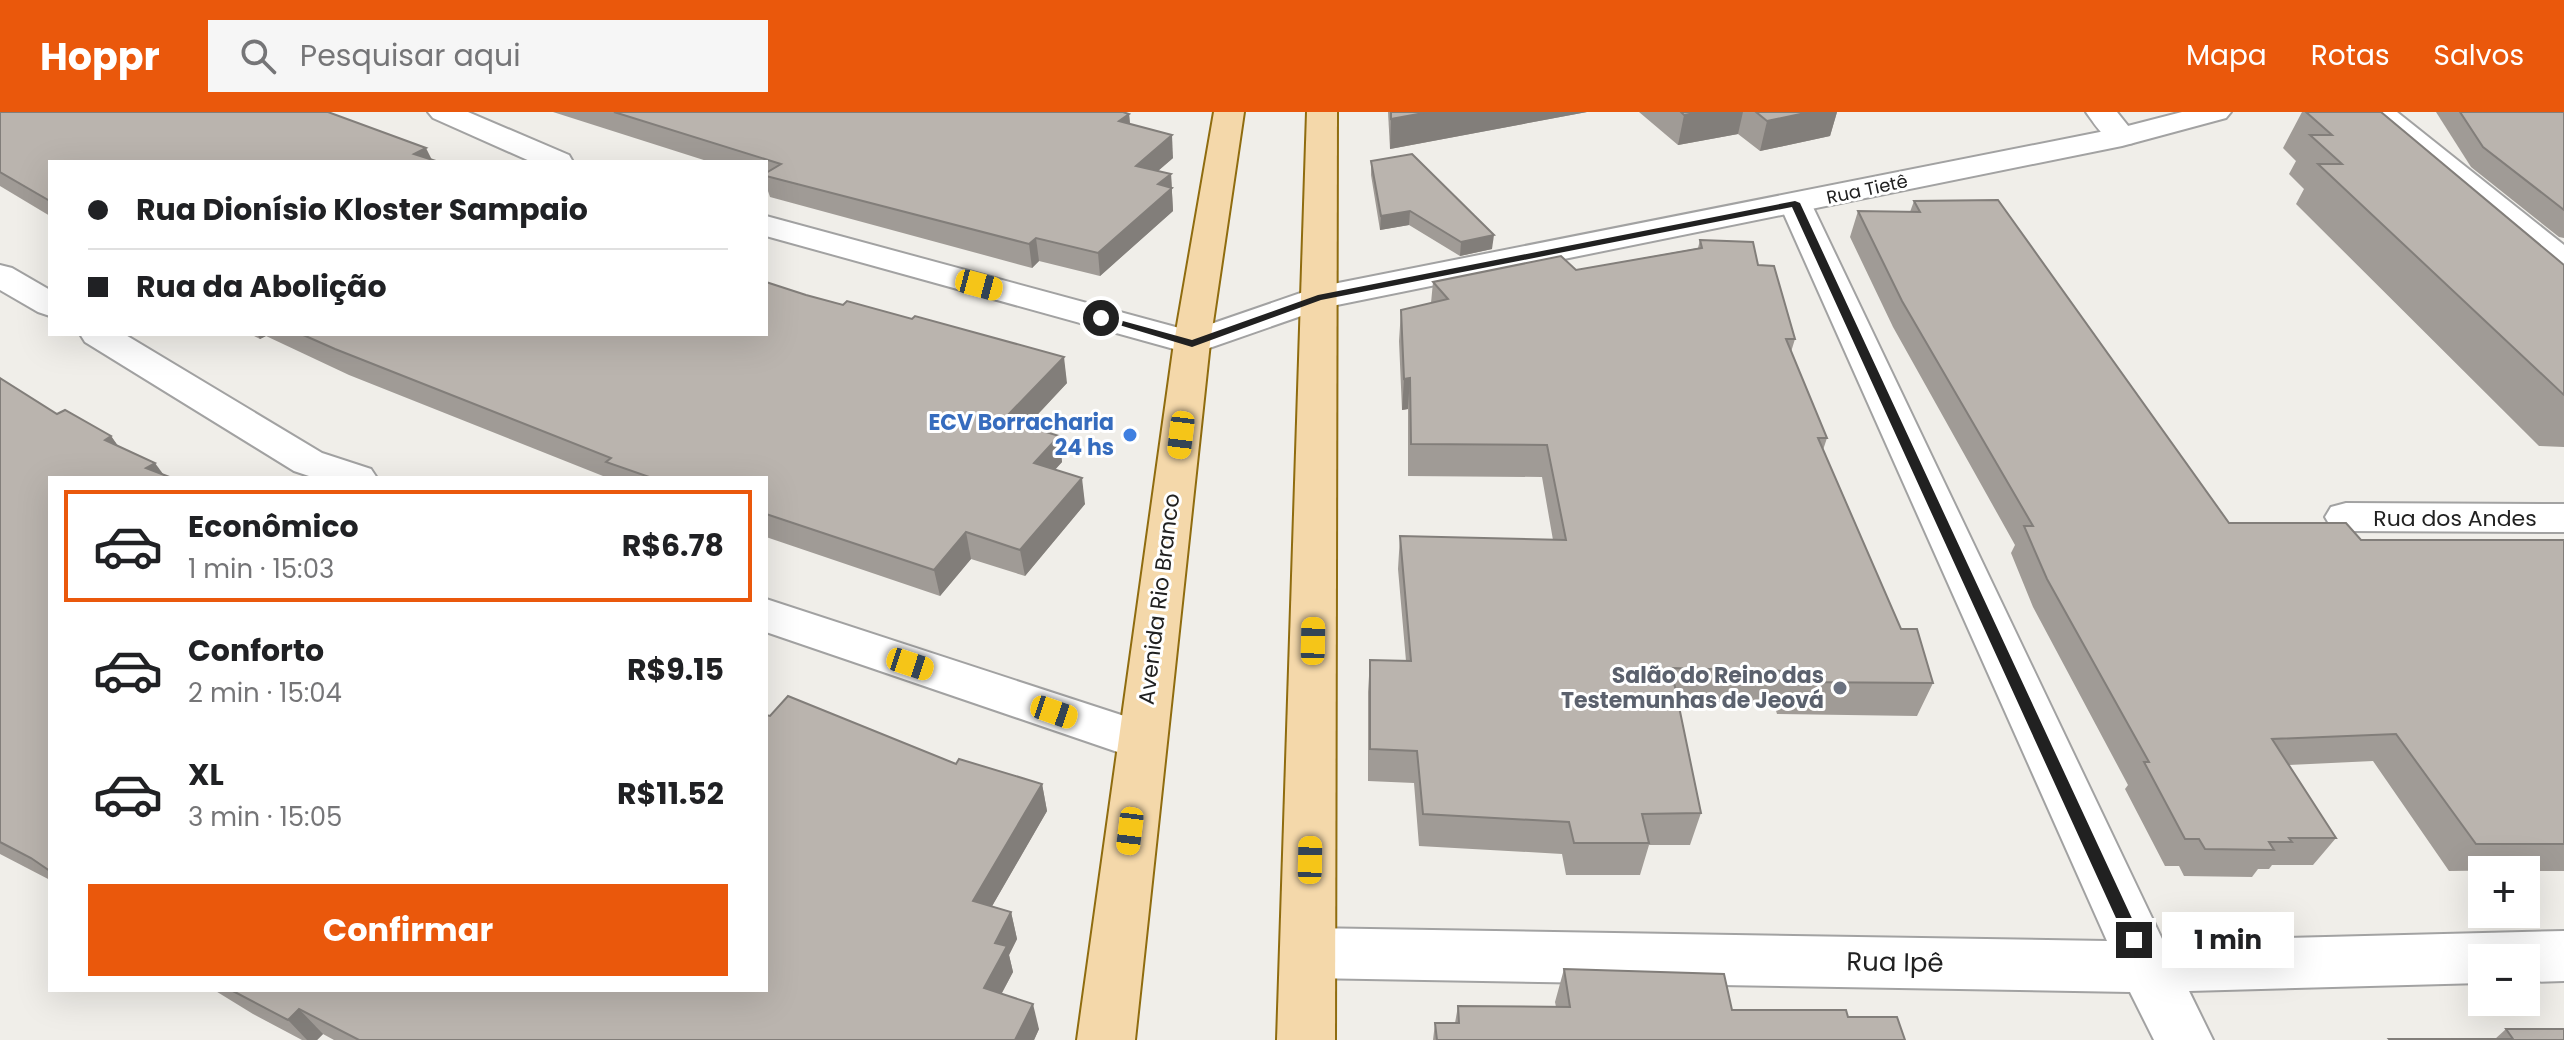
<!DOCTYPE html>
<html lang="pt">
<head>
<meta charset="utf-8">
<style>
	body { margin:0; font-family:Poppins,sans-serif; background:#f6f6f6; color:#202124; height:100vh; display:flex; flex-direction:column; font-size:30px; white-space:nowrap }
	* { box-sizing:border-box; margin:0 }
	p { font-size:26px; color:#757577 }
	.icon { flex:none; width:44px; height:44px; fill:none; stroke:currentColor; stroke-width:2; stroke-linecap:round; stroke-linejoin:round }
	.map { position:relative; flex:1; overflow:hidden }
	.details { position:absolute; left:48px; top:364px; width:720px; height:516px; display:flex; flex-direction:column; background:#fff; border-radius:0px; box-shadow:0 8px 32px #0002 }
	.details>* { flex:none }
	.top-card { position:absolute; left:48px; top:48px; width:720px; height:176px; border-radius:0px; box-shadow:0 8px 32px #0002; display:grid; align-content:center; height:176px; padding:0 40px; background:#fff }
	.controls { position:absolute; left:2468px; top:744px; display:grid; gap:16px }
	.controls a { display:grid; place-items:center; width:72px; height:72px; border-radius:0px; background:#fff; box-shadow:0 8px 32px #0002; font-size:40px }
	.end { position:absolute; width:36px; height:36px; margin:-18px; border:10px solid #212121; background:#fff; box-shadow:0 0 0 4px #fff }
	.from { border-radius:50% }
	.bubble { position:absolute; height:56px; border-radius:0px; background:#fff; box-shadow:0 8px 32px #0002; font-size:26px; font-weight:700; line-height:56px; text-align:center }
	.car { position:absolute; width:24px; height:48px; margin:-24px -12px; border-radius:10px; box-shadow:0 0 6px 2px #0007; background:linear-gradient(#f5c518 24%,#345 0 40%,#f5c518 0 76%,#345 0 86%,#f5c518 0) }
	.top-card b { display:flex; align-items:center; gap:28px; height:76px; font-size:30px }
	.top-card b+b { border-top:2px solid #e0e0e0 }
	.top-card i { width:20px; height:20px; background:#202124 }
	ul { padding:14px 0 0; list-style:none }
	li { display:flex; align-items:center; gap:24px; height:112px; margin:0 16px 12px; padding:0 24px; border:4px solid transparent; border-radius:0px }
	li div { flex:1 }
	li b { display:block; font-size:30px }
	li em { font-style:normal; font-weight:700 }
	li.on { border-color:#ea580c }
	li>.icon { width:72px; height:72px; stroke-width:1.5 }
	.button { display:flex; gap:16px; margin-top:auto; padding:16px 40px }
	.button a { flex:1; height:92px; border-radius:0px; background:#ea580c; color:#fff; font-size:32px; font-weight:700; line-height:92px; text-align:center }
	header { display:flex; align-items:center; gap:48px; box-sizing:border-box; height:112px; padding:0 40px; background:#ea580c; color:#fff }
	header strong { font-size:38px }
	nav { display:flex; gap:44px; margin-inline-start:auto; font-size:28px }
	.search { width:560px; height:72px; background:#f6f6f6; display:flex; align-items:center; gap:20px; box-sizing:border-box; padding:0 28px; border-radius:0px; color:#757577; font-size:30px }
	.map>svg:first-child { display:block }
</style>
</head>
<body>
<header>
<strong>Hoppr</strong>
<div class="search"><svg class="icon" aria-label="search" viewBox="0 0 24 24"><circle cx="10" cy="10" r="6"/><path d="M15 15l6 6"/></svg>Pesquisar aqui</div>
<nav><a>Mapa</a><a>Rotas</a><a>Salvos</a></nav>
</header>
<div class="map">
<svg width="2564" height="928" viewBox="0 0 2564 928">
	<rect width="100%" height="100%" fill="#f0eee9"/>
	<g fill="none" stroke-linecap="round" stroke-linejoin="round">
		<defs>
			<g id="minor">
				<polygon points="428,0 468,0 569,43 573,50 532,50 433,6"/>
				<path d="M2086,0H2117L2137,25L2133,31C2109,37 2099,18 2086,0Z"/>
				<polygon points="2364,0 2397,0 2564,133 2564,160 2552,157"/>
				<polygon points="1795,81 1806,84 1811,91 2163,829 2564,819 2564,869 2526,870 2526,846 2482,846 2482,871 2189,879 2213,928 2154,928 2130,880 1308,866 1288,859 1280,841 1288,823 1308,816 2107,829 1779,91 1784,84"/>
				<polygon points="766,104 1205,223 1210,231 1205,239 1192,242 766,124"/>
				<polygon points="0,153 12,156 50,178 50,204 38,200 0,178"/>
				<polygon points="80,222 124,222 322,341 371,357 377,366 315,366 294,359 85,230"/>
				<polygon points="2346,391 2564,392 2564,420 2346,419 2331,415 2325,405 2331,395"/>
				<polygon points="766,487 1158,615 1166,629 1158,643 1141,648 766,520"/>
			</g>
			<polygon id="tertiary" points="2182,0 2231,0 2226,6 2122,34 1327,195 1192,242 1179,239 1174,231 1179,223 1318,175 2120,16"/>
			<g id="primary">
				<polygon points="1214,0 1244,0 1210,231 1135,928 1077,928 1174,231"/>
				<polygon points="1307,0 1337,0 1335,928 1277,928"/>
			</g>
		</defs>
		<use href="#minor" stroke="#a2a2a2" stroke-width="4"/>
		<use href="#tertiary" stroke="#a2a2a2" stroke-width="4"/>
		<use href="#primary" stroke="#8f6c0f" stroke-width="4"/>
		<use href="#minor" fill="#fff" fill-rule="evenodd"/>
		<use href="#tertiary" fill="#fff" fill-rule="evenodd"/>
		<use href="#primary" fill="#f4d8aa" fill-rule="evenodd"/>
	</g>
	<g fill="#a09b96">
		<polygon points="0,0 432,48 50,50 50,104 0,74"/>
		<polygon points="553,0 1123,0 1129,2 1130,12 1173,46 1158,59 1171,62 1173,99 1100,164 1039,149 1032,156 770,85 766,73 766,50 710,50"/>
		<polygon points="1388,0 1587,0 1390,37"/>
		<polygon points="1639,0 1837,0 1830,24 1760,39 1738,22 1678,33"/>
		<polygon points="2302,0 2381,0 2564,153 2564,335 2539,334 2296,92 2304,77 2289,62 2296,49 2283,36"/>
		<polygon points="2436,0 2564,0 2564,126 2559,125 2471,55"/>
		<polygon points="1371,49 1492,137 1460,144 1409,113 1380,118 1371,63"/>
		<polygon points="1914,89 2229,411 2361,428 2564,428 2564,759 2526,759 2526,758 2449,759 2373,649 2289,653 2336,726 2313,753 2272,753 2269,757 2258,757 2252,765 2184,764 2179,754 2165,754 2125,677 2128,673 2033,495 2011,441 2015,433 1893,215 1850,125 1858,99 1910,100"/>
		<polygon points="1700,128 1758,153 1795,227 1791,240 1827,326 1823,338 1901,517 1933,571 1917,604 1777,602 1774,592 1678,589 1701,701 1690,733 1649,733 1640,763 1566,763 1562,742 1419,734 1414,671 1368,669 1368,580 1370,548 1406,549 1398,457 1400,424 1553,428 1542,365 1408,364 1408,297 1402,298 1399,229 1401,198 1431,191 1433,170 1576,158 1698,136"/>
		<polygon points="250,222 766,222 1067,271 1027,314 1059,324 1062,350 1055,357 1085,392 1025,464 971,447 940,484 766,425 766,366 608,366 349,263 266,224 260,227"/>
		<polygon points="0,266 57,302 111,324 118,334 50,366 50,768 0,742"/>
		<polygon points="956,652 1042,672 1047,699 992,794 1011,800 1017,827 1009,843 1013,860 1002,881 1039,917 1034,928 334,928 323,922 317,928 302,928 253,902 214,878 766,878"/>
		<polygon points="1564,857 1732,898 1848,905 1905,928 1433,928 1435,911 1455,911 1458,894 1556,895 1555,890"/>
		<polygon points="2506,917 2564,928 2388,928 2389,927 2495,927"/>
	</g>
	<g fill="#827e7a">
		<polygon points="1429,0 1587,0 1390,37 1391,7"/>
		<polygon points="1700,0 1743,0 1738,22 1678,33 1684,3"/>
		<polygon points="1810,0 1837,0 1830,24 1760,39 1767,9"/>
		<polygon points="1129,2 1131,23 1119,9"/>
		<polygon points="1172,23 1173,46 1138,76 1136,54"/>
		<polygon points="426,36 433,50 414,42"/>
		<polygon points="1171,62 1173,99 1100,164 1098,141 1158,72"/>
		<polygon points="1410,99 1409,113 1380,118 1381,104"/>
		<polygon points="1494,123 1492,137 1460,144 1461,130"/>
		<polygon points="1036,126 1039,149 1032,156 1029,132"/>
		<polygon points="257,222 265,222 266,224 260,227"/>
		<polygon points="1064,245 1067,271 1009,333 1004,307"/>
		<polygon points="1410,266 1408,297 1402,298 1404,267"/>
		<polygon points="111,324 130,351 105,328"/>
		<polygon points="1059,324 1062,350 1038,377 1034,351"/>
		<polygon points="155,351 166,366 146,356"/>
		<polygon points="1082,366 1085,392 1025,464 1020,438"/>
		<polygon points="966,420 971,447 940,484 934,458"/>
		<polygon points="1042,672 1047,699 980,815 973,789"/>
		<polygon points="1011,800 1017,827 1009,843 1013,860 991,901 984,876 995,831"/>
		<polygon points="1033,892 1039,917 1034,928 1015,928"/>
		<polygon points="299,897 323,922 317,928 307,928 288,908"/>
	</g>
	<g fill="#bab4ae" stroke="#827e7a" stroke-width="2">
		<polygon points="0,0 328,0 426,36 414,42 439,50 50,50 50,89 0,60"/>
		<polygon points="614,0 1123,0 1129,2 1119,9 1172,23 1136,54 1171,62 1158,72 1172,76 1098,141 1036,126 1029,132 766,64 766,61 781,52"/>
		<polygon points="1391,0 1429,0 1391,7"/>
		<polygon points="1681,0 1700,0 1684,3"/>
		<polygon points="1756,0 1810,0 1767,9"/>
		<polygon points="2306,0 2381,0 2564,153 2564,283 2318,52 2342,52 2310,23 2332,23"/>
		<polygon points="2460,0 2564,0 2564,98 2483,35"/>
		<polygon points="1412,42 1494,123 1461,130 1410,99 1381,104 1371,49"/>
		<polygon points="1998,88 2229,411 2346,411 2361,428 2564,428 2564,732 2476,732 2396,622 2272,627 2336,726 2289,726 2292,730 2269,730 2274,738 2205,737 2199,727 2185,727 2144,650 2149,650 2047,467 2024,414 2033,414 1902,189 1858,99 1920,100 1914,89"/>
		<polygon points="1700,128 1753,130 1758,153 1774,154 1795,227 1786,227 1827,326 1818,326 1901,517 1917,517 1933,571 1789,570 1786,559 1671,556 1701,701 1642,702 1649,731 1574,731 1569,710 1423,702 1417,639 1370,637 1370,548 1411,549 1400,424 1566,428 1547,333 1411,332 1410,266 1404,267 1401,198 1448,187 1433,170 1561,144 1576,158 1702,136"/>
		<polygon points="766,170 806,183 843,193 847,189 912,207 915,204 1064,245 1004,307 1059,324 1034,351 1082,366 1020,438 966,420 934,458 766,402 766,366 652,366 606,350 611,346 335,237 301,222 766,222"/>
		<polygon points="0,266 57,302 65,298 111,324 105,328 155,351 146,356 172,366 50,366 50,759 31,746 0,730"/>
		<polygon points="788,584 956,652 959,647 1042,672 973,789 1011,800 995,831 1007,834 984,876 1033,892 1015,928 359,928 299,897 288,908 231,878 766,878 766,603 770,604"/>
		<polygon points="1564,857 1724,862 1732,898 1846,898 1848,905 1897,905 1905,928 1437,928 1435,911 1459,911 1458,894 1570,895"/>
		<polygon points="2506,917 2564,917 2564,928 2390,928 2389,927 2513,927"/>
	</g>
	<polygon fill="#212121" points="1795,89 1800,91 2142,828 2140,833 2128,833 2126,828 1792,95 1321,188 1192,235 1096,206 1101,203 1192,228 1318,183"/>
	<circle fill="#3f7fe0" stroke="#fff" stroke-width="3" cx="1130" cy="323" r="8"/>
	<circle fill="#6b7280" stroke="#fff" stroke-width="3" cx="1840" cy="576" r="8"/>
	<g text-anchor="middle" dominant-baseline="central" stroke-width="6" stroke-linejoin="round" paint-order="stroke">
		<g font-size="18" fill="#212121" stroke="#fff">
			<text transform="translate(1867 77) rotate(-12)">Rua Tietê</text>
		</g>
		<g font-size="22" font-weight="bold" fill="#366cbe" stroke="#fff" text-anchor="end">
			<text x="1114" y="310">ECV Borracharia<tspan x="1114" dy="25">24 hs</tspan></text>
		</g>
		<g font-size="22" fill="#212121" stroke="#fff">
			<text x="2455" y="406">Rua dos Andes</text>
			<text transform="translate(1159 487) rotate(-83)">Avenida Rio Branco</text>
		</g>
		<g font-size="22" font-weight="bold" fill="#5b616d" stroke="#fff" text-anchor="end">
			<text x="1824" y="563">Salão do Reino das<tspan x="1824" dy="25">Testemunhas de Jeová</tspan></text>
		</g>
		<g font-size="26" fill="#212121" stroke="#fff">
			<text transform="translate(1895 850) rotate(1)">Rua Ipê</text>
		</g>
	</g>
</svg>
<div class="controls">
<a>+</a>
<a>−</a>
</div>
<i class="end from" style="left:1101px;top:206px"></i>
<i class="end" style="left:2134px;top:828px"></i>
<div class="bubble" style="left:2162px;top:800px;width:132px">1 min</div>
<i class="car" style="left:979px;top:173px;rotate:105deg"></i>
<i class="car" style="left:1181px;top:323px;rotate:187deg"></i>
<i class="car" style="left:1313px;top:529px;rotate:1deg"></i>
<i class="car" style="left:910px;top:552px;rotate:108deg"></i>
<i class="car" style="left:1054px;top:600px;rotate:109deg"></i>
<i class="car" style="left:1130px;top:719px;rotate:187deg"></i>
<i class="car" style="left:1310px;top:748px;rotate:1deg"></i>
<div class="top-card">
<b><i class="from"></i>Rua Dionísio Kloster Sampaio</b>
<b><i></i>Rua da Abolição</b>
</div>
<section class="details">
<ul>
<li class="on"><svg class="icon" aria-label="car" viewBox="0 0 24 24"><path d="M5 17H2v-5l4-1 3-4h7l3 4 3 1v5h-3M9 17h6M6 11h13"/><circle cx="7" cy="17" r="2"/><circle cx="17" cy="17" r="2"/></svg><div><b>Econômico</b><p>1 min · 15:03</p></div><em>R$6.78</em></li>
<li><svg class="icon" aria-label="car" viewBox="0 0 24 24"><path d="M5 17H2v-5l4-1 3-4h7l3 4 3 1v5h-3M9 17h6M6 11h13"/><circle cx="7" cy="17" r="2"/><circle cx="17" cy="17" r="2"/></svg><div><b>Conforto</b><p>2 min · 15:04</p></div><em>R$9.15</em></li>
<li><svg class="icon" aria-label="car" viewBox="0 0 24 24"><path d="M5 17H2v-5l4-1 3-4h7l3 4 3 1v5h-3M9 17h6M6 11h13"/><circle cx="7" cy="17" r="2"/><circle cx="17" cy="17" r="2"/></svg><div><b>XL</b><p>3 min · 15:05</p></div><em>R$11.52</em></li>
</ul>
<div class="button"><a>Confirmar</a></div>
</section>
</div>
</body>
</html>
